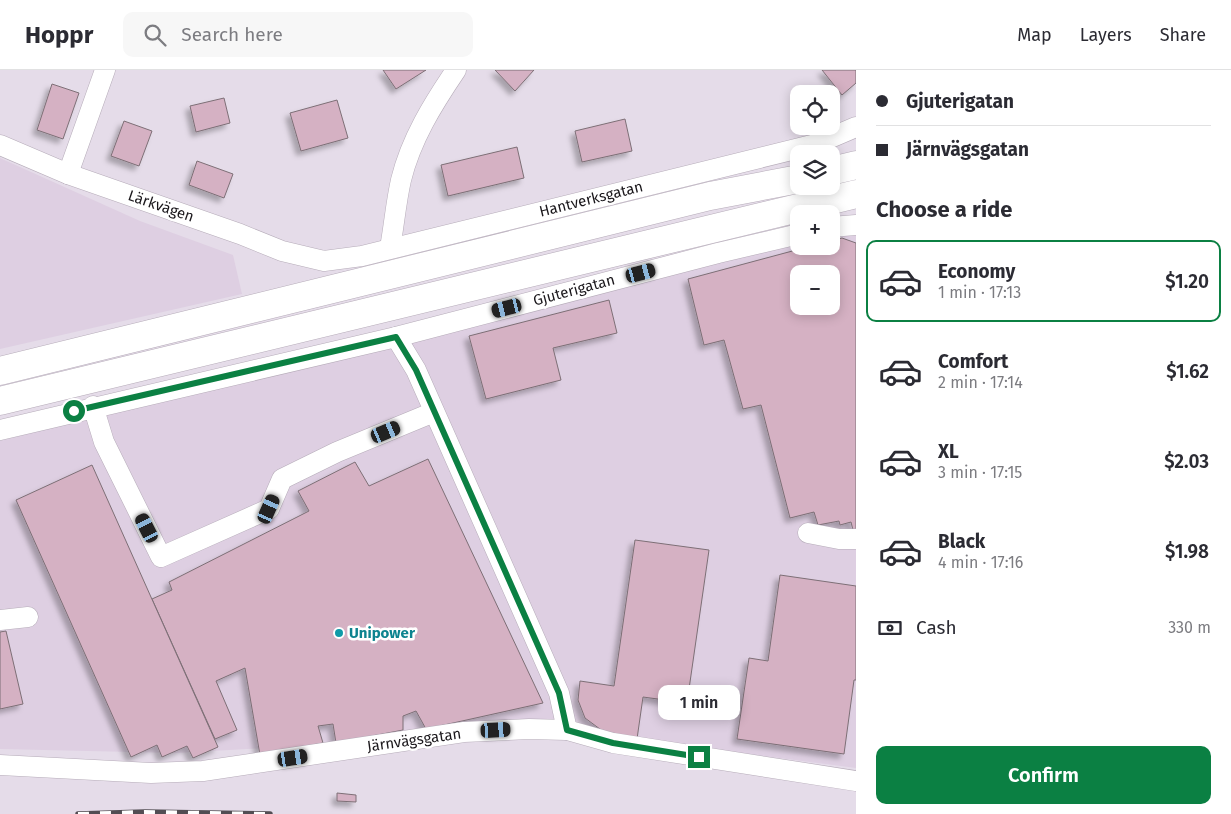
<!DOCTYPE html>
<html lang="en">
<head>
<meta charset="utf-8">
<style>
	body { margin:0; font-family:"Fira Sans",sans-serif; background:#f7f7f7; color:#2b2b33; height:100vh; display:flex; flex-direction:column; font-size:19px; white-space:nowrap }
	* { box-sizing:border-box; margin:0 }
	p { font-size:16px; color:#7c7c81 }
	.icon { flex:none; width:28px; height:28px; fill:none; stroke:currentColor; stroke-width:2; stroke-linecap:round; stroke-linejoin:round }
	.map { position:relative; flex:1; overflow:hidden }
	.panel { display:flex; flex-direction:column; background:#fff; width:375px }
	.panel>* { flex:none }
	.banner { display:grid; align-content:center; height:110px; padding:0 20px; background:#fff }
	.tools { position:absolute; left:790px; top:15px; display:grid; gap:10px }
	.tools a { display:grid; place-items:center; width:50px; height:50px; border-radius:10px; background:#fff; box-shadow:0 2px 12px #0003; font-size:25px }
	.end { position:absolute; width:22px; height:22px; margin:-11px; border:6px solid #0b8043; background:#fff; box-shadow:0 0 0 2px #fff }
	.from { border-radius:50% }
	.bubble { position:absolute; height:35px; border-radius:10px; background:#fff; box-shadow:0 2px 12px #0003; font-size:16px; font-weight:600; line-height:35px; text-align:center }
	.car { position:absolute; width:15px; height:30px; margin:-15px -8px; border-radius:6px; box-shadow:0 0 4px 1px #0007; background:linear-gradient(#222 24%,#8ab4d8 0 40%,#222 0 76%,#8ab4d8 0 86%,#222 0) }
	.banner b { display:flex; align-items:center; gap:18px; height:48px; font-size:19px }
	.banner b+b { border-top:1px solid #e1e1e2 }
	.banner i { width:12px; height:12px; background:#2b2b33 }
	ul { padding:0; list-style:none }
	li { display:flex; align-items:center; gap:15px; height:82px; margin:0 10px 8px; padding:0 10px; border:2px solid transparent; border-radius:10px }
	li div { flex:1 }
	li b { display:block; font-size:19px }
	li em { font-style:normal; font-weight:600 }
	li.on { border-color:#0b8043 }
	li>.icon { width:45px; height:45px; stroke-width:1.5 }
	h2 { padding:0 20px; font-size:22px; line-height:60px }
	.pay { display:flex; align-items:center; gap:12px; height:55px; padding:0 20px; font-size:19px }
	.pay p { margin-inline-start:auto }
	.cta { display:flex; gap:10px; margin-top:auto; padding:10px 20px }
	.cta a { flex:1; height:58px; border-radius:10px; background:#0b8043; color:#fff; font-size:20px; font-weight:600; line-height:58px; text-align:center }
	header { display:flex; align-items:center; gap:30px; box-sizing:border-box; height:70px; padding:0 25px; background:#fff; border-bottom:1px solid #e1e1e2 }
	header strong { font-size:24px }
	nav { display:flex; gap:28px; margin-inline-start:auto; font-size:18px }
	.search { width:350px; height:45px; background:#f7f7f7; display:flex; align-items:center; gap:12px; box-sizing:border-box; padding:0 18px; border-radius:10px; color:#7c7c81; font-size:19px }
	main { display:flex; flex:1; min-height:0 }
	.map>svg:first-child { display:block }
</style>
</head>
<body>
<header>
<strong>Hoppr</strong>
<div class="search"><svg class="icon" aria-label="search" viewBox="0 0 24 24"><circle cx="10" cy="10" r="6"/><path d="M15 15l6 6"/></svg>Search here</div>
<nav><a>Map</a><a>Layers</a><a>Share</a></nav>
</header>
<main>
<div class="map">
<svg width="856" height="744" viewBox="0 0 856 744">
	<defs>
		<filter id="shadow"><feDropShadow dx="-4.5" dy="4.5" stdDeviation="2.5" flood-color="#0004"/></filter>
	</defs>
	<rect width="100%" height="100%" fill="#e5dce9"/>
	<g fill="#decfe2" fill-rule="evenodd">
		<polygon points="0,88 140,151 233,185 242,224 0,279"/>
		<path d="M856,155V698L626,668L588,660L176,683L0,679V371L799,168V176H831V159ZM799,204H831V236H799Z"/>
	</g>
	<g fill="#d5b1c3" stroke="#7d6f76" fill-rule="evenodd" filter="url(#shadow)">
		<polygon points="383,0 426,0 396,19"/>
		<polygon points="495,0 534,0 515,21"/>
		<polygon points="822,0 856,0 856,13 842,25"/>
		<polygon points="52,14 79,23 63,69 37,60"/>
		<polygon points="224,28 230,53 196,62 190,36"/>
		<polygon points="337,30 348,68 301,81 290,43"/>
		<polygon points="625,49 632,81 582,92 575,61"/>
		<polygon points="124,51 152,61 139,96 111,86"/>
		<polygon points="517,77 524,108 448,126 441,95"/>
		<polygon points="197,91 233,104 224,128 189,115"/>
		<path d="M842,168L856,173V464H854L851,452L840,455L839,451L818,455L814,442L790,448L761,335L743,339L724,270L704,275L688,209L811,176H831V171ZM799,204H831V236H799Z"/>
		<polygon points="609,230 617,263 553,278 561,310 486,329 469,266"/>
		<polygon points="428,389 543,633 426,659 416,641 403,646 403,660 336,673 333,654 318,656 323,673 260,685 245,598 216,611 237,660 215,669 152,529 172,520 169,512 309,441 298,421 355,392 369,416"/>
		<polygon points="92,395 218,677 193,688 187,676 162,687 157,675 131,687 16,430"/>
		<polygon points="635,470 709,480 687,633 643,627 637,669 608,665 585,648 578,630 580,611 614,616"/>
		<polygon points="780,505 856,516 856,610 854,610 844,684 737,669 749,588 768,591"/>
		<polygon points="6,561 23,634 0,639 0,562"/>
		<polygon points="337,723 356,725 356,732 337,731"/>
	</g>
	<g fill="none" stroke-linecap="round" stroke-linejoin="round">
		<defs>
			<g id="minor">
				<polyline points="0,75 68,104 240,164 282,181 324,191 362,186 816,74 856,57"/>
				<polyline points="68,104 105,0"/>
				<polyline points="831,157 856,155"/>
				<path d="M390,178C394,156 396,132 401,110C411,69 433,34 456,0"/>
				<polyline points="396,267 416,300 559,623 567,660"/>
				<polyline points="93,336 104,372 161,487 269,439 282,409 337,382 434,342"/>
				<polyline points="0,360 396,267 718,183 799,164"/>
				<polyline points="808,463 839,469 856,469"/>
				<polyline points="0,550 28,547"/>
				<polyline points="0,695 151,703 203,701 464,662 529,659 567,660 613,673 856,711"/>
			</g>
			<g id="highway">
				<polyline points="831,101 856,95"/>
				<polyline points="0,301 710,126 799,109"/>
				<polyline points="0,331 856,124"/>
			</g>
		</defs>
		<use href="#minor" stroke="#b6acb9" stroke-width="21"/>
		<use href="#highway" stroke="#b6acb9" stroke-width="29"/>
		<use href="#minor" stroke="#fff" stroke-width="20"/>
		<use href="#highway" stroke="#fff" stroke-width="28"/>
		<defs>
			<polyline id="rail" points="78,744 145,742 270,744"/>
		</defs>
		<use href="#rail" stroke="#524d53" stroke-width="5.5"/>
		<use href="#rail" stroke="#fff" stroke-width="4" stroke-dasharray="11" stroke-linecap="butt"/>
	</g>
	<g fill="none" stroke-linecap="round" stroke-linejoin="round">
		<polyline stroke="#0b8043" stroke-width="6" points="74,341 396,267 416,300 559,623 567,660 613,673 699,687"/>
	</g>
	<circle fill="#0f9aa8" stroke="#fff" stroke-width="2" cx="339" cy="563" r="5"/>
	<g text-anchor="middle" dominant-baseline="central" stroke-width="5" stroke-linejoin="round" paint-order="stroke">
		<g font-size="15" fill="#1a171b" stroke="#fff">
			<text transform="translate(591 129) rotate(-14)">Hantverksgatan</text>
			<text transform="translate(161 136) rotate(19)">Lärkvägen</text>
			<text transform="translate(574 220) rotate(-15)">Gjuterigatan</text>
			<text transform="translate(414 670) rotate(-8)">Järnvägsgatan</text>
		</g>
		<g font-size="15" font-weight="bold" fill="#0d838f" stroke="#fff" text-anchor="start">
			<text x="349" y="563">Unipower</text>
		</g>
	</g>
</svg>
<div class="tools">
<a><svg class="icon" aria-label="locate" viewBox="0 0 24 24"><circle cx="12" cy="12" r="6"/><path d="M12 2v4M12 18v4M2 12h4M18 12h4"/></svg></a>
<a><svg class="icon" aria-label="layers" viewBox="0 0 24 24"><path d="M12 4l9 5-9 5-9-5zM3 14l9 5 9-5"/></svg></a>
<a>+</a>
<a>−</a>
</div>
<i class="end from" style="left:74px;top:341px"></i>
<i class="end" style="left:699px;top:687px"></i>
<div class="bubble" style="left:658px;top:615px;width:82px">1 min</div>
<i class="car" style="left:641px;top:203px;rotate:75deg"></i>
<i class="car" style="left:507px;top:238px;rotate:256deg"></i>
<i class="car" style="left:386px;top:362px;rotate:67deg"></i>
<i class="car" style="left:269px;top:439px;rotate:24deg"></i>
<i class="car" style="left:147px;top:458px;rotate:333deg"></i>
<i class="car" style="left:496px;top:660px;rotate:87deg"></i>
<i class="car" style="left:293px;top:688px;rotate:81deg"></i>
</div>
<section class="panel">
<div class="banner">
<b><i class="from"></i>Gjuterigatan</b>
<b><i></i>Järnvägsgatan</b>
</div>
<h2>Choose a ride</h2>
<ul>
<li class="on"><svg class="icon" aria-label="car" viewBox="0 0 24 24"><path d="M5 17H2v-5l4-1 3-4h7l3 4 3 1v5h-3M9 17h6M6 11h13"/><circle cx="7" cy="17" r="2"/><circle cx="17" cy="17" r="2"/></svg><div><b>Economy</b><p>1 min · 17:13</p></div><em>$1.20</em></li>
<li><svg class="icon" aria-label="car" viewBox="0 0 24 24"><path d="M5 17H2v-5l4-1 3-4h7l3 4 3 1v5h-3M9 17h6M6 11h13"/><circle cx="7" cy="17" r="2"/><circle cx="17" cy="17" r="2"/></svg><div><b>Comfort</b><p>2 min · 17:14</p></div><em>$1.62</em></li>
<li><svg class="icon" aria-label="car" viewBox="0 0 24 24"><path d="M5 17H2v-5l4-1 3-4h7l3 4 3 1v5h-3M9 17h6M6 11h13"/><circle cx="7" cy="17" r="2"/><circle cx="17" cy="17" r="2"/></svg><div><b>XL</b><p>3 min · 17:15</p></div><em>$2.03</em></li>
<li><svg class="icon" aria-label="car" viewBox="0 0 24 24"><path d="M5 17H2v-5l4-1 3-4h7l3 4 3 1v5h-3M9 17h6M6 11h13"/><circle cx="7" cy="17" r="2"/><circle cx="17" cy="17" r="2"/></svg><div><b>Black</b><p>4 min · 17:16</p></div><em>$1.98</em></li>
</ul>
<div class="pay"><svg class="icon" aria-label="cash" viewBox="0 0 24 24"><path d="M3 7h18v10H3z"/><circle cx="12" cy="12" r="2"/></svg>Cash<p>330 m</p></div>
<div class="cta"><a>Confirm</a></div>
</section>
</main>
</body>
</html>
